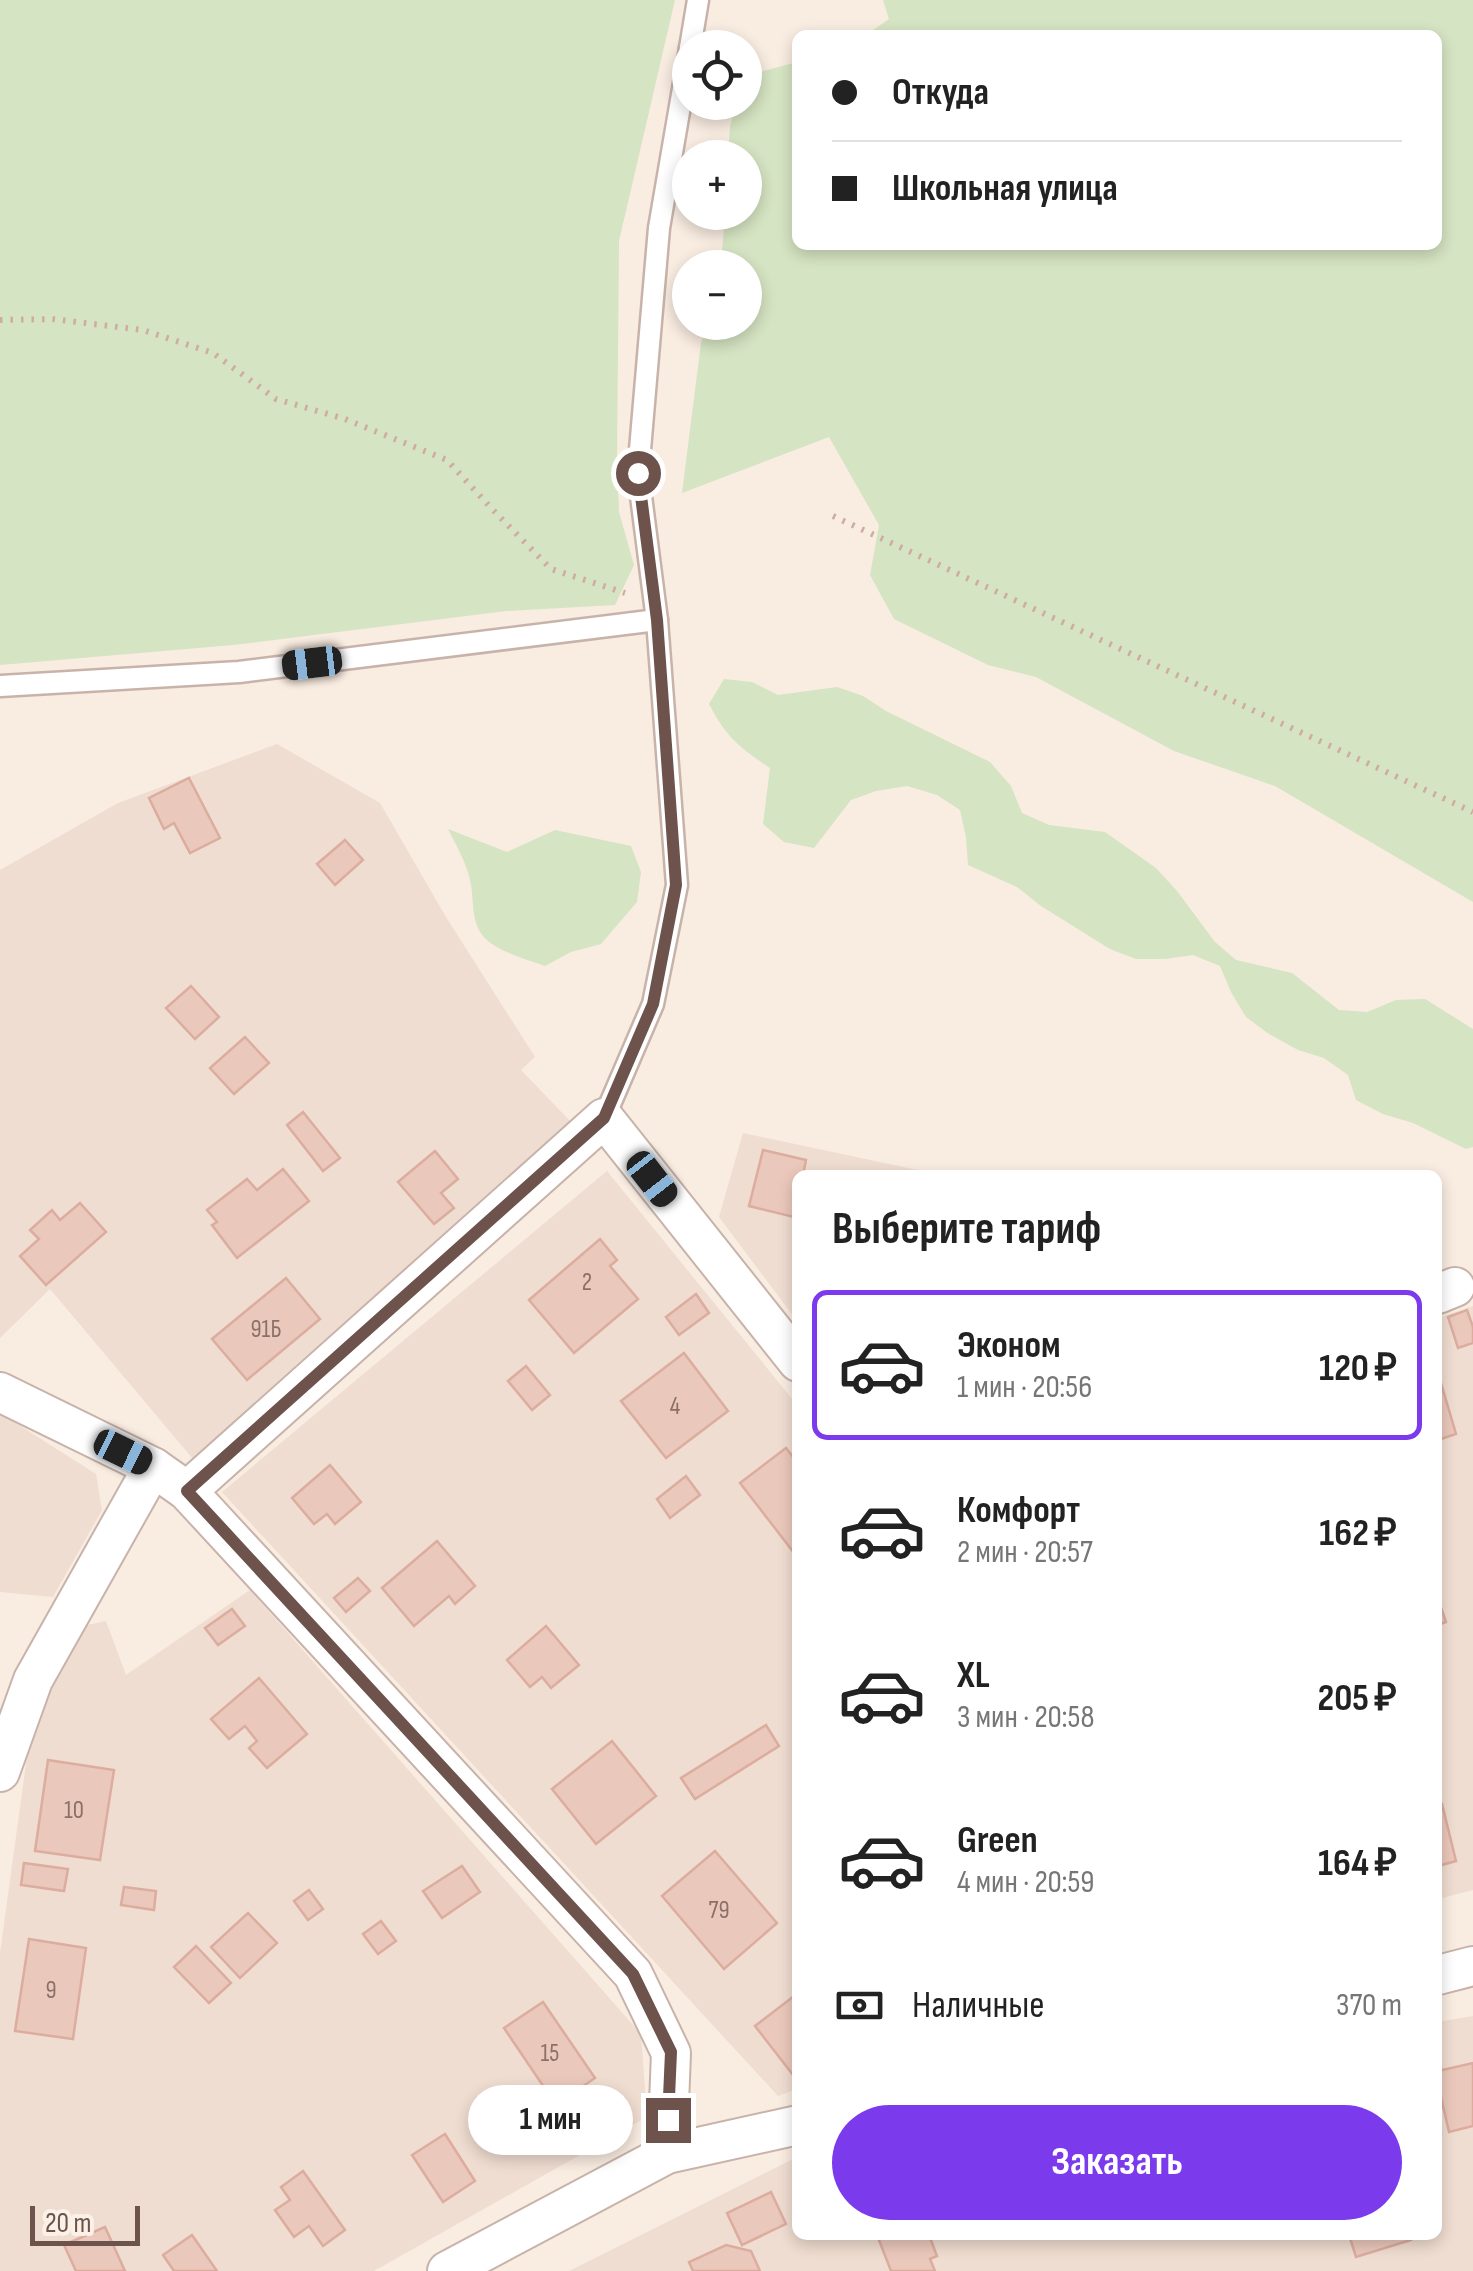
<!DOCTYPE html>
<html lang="ru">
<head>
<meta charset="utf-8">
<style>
	body { margin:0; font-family:"Sofia Sans Condensed",sans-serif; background:#f2f2f2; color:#222; height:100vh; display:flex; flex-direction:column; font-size:38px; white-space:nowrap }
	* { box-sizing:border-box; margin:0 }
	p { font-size:32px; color:#767676 }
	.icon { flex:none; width:55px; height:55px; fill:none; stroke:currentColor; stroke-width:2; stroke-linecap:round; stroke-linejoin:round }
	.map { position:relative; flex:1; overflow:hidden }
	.panel { position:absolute; left:792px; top:1170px; width:650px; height:1070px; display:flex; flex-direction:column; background:#fff; border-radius:15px; box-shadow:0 5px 15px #0003 }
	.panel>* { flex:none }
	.banner { position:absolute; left:792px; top:30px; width:650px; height:220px; border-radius:15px; box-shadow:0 5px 15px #0003; display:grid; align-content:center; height:220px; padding:0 40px; background:#fff }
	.tools { position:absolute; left:672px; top:30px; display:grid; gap:20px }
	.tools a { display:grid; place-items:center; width:90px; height:90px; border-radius:50%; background:#fff; box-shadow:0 5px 15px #0003; font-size:50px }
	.scale { position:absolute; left:30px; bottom:25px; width:110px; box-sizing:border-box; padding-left:10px; border:5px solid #6d534b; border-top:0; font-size:28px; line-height:35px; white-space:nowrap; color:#6d534b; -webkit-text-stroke:8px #fcf1e7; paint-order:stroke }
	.end { position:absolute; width:45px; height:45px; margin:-22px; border:12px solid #6d534b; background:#fff; box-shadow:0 0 0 5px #fff }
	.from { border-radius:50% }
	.bubble { position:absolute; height:70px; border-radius:35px; background:#fff; box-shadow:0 5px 15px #0003; font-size:32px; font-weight:700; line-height:70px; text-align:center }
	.car { position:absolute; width:30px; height:60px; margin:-30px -15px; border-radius:12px; box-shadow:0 0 8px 2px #0007; background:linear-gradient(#222 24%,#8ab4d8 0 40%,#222 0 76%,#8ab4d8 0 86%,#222 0) }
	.banner b { display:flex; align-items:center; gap:35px; height:95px; font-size:38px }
	.banner b+b { border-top:2px solid #e0e0e0 }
	.banner i { width:25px; height:25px; background:#222 }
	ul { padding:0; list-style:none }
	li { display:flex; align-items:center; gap:30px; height:150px; margin:0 20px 15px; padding:0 20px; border:5px solid transparent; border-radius:15px }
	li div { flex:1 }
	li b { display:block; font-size:38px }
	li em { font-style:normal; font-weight:700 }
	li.active { border-color:#7c3aed }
	li>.icon { width:90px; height:90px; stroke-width:1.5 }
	h2 { padding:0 40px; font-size:45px; line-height:120px }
	.pay { display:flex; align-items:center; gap:25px; height:110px; padding:0 40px; font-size:38px }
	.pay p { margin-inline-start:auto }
	.action { display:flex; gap:20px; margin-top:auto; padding:20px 40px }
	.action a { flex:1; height:115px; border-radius:60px; background:#7c3aed; color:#fff; font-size:40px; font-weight:700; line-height:115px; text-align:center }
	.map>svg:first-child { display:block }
</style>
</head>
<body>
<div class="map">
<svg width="1473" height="2271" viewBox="0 0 1473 2271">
	<rect width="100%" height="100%" fill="#f9ece1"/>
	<g fill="#f0ddd1">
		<polygon points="277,744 380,803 446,917 535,1057 521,1070 570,1121 193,1459 50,1289 0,1338 0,870 118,803"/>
		<polygon points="743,1133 941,1175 798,1175 797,1321 719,1217"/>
		<polygon points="607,1171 797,1405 797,2089 778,2096 222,1492"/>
		<polygon points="1473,1306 1473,1890 1438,1899 1438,1318"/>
		<polygon points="0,1413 96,1474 102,1510 53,1597 0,1592"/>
		<polygon points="250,1590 641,2034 647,2117 374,2271 0,2271 0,1953 31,1727 87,1625 106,1621 126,1675"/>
		<polygon points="1473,2016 1473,2271 569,2271 797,2157 798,2235 1438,2235 1438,2022"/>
	</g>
	<g fill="#d5e4c2">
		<polygon points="0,0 675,0 619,241 617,458 619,512 634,565 615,605 506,611 233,645 0,665"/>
		<polygon points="883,0 1473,0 1473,902 1275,786 1174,751 1036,677 988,665 894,619 870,575 879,525 829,437 682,493 701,343 709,323 745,322 745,268 721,267 725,213 745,212 745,158 728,157 730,126 737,103 745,102 745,76 797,62 798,245 1438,245 1438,35 866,35 889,19"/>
		<path d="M724,679L752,682L778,695L837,687L863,696L886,711L990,762L1011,786L1022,813L1049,825L1105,832L1156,868L1177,891L1215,942L1236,960L1292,973L1339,1010L1367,1012L1396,1000L1425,999L1473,1029V1147L1466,1149L1413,1123L1383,1114L1356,1100L1348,1075L1324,1058L1298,1050L1269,1034L1246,1017L1231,992L1220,966L1193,955L1165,959H1136L1110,949L1041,906L1017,887L968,865L966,837L960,810L937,795L907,786L876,791L851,800L814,848L784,842L763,824L770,768C740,748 726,737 709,704Z"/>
		<path d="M448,829L507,852L555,830L631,846L641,872L637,902L601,944L571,952L545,966C528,960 500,952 487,940C469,924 475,899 470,880C466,862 456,845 448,829Z"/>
	</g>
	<g fill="#ebc8bc" stroke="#dcad9e" stroke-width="2.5">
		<polygon points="189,778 220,838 190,853 174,823 164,829 149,798"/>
		<polygon points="345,840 363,860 335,885 317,864"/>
		<polygon points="191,986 219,1017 195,1039 166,1008"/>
		<polygon points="245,1037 269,1063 234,1094 210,1068"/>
		<polygon points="303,1112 340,1158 323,1171 287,1125"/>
		<polygon points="763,1150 806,1160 803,1175 798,1175 798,1218 749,1206"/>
		<polygon points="435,1151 458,1179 441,1193 454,1208 434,1224 398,1182"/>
		<polygon points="283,1169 309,1201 237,1258 212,1225 217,1222 207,1210 247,1179 257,1190"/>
		<polygon points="80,1203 106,1232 46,1285 20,1256 39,1239 30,1230 52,1210 60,1220"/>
		<polygon points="600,1239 617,1260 610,1266 638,1299 574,1353 529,1300"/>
		<polygon points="286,1278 320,1319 247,1380 212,1339"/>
		<polygon points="696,1294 709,1313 679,1335 666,1317"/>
		<polygon points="1467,1310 1473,1327 1473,1343 1458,1348 1448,1317"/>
		<polygon points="684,1353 728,1411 666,1458 621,1401"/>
		<polygon points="526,1366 550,1395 532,1410 508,1381"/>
		<polygon points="1438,1373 1456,1434 1438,1440"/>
		<polygon points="786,1448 798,1463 798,1558 740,1483"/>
		<polygon points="330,1465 361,1502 335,1524 327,1514 314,1524 292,1498"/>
		<polygon points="686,1476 700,1495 670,1518 657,1499"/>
		<polygon points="437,1541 475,1586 455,1604 449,1596 414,1626 382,1588"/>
		<polygon points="358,1578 370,1591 346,1612 334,1598"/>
		<polygon points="1438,1599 1446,1622 1438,1625"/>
		<polygon points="232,1609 245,1626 218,1645 205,1628"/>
		<polygon points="546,1626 579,1665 551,1688 542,1677 530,1687 507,1660"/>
		<polygon points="259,1678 307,1734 267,1768 249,1748 257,1741 245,1726 229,1739 211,1719"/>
		<polygon points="766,1725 779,1746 695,1799 681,1778"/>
		<polygon points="612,1741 656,1796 596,1844 552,1789"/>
		<polygon points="48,1760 114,1770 100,1860 35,1851"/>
		<polygon points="1442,1804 1456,1861 1438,1866 1438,1805"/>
		<polygon points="715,1851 777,1923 724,1969 662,1896"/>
		<polygon points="24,1863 68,1869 64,1891 21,1885"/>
		<polygon points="462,1866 480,1892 442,1918 423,1891"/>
		<polygon points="124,1887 156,1891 154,1910 121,1905"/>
		<polygon points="309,1890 323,1909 308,1920 294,1901"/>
		<polygon points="248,1913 277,1943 240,1978 211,1947"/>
		<polygon points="381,1921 396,1941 378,1954 363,1934"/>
		<polygon points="29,1939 86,1948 73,2039 15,2031"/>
		<polygon points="196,1946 231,1983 209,2003 174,1967"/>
		<polygon points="798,1993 798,2079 797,2080 755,2026"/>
		<polygon points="543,2002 595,2078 556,2105 504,2028"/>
		<polygon points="1473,2063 1473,2126 1449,2132 1438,2084 1438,2071"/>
		<polygon points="445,2134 475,2181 443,2202 412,2155"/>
		<polygon points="303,2171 345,2230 323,2246 309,2226 294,2237 275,2210 290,2200 281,2187"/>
		<polygon points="771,2192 786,2224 742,2245 727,2213"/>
		<polygon points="105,2227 125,2271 76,2271 64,2245"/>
		<polygon points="192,2235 217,2271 174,2271 163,2255"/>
		<polygon points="877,2235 929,2235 937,2256 930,2259 935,2271 891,2271"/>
		<polygon points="1349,2235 1409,2235 1411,2240 1356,2257"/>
		<polygon points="726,2245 751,2251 760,2271 693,2271 689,2262"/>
	</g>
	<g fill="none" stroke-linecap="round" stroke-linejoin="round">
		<defs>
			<g id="service">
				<polyline points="690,48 698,0"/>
				<polyline points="0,686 239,672 657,620"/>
				<polyline points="604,1118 653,1004 677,885 657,620 638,473 659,228 690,48"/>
			</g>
			<g id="minor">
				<polyline points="1438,1294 1455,1287"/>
				<polyline points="0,1392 153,1467 187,1491 633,1974 671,2053 667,2154"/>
				<polyline points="187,1491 604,1118 798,1362"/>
				<polyline points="0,1772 33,1680 153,1467"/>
				<polyline points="1438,1975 1473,1966"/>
				<polyline points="447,2271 667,2154 798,2125"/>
			</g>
		</defs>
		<use href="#service" stroke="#c8b3aa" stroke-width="25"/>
		<use href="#minor" stroke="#c8b3aa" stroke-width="42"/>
		<g stroke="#cfaca0" stroke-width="6" stroke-dasharray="2.5 8" stroke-linecap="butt">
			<polyline points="0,320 52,319 143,330 213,353 276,399 345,419 447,460 492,509 551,569 625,593"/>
			<polyline points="833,516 1473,812"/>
		</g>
		<use href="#service" stroke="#fff" stroke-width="20"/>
		<use href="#minor" stroke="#fff" stroke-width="38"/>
	</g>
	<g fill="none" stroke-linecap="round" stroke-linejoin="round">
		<polyline stroke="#6d534b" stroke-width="12" points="638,473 657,620 676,885 653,1004 604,1118 187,1491 633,1974 671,2052 668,2120"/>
	</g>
	<g text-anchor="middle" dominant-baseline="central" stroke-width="9" stroke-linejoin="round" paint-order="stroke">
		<g font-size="25" fill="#8c7067">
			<text x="587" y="1282">2</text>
			<text x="266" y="1329">91Б</text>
			<text x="675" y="1406">4</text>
			<text x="74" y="1810">10</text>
			<text x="719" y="1910">79</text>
			<text x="51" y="1990">9</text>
			<text x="550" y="2053">15</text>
		</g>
	</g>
</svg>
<div class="tools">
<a><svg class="icon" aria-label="locate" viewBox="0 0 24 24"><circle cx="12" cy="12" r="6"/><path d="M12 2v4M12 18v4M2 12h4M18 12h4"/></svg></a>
<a>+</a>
<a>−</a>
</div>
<div class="scale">20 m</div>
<i class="end from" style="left:638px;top:473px"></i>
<i class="end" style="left:668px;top:2120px"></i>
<div class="bubble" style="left:468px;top:2085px;width:165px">1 мин</div>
<i class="car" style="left:312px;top:663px;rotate:263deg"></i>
<i class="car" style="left:652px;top:1179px;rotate:142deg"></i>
<i class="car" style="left:123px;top:1452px;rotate:116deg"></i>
<div class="banner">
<b><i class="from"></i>Откуда</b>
<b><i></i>Школьная улица</b>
</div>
<section class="panel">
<h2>Выберите тариф</h2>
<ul>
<li class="active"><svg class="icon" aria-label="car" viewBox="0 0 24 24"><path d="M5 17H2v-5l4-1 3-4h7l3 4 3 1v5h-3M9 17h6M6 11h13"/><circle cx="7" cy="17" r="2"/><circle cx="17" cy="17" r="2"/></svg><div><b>Эконом</b><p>1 мин · 20:56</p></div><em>120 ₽</em></li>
<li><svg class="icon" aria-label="car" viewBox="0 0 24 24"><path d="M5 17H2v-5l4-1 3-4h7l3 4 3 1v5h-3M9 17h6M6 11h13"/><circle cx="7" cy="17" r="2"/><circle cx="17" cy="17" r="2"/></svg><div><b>Комфорт</b><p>2 мин · 20:57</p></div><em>162 ₽</em></li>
<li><svg class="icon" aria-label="car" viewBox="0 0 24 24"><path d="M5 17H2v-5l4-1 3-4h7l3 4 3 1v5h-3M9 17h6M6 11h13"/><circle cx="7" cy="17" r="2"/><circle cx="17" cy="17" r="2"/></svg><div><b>XL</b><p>3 мин · 20:58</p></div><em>205 ₽</em></li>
<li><svg class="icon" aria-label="car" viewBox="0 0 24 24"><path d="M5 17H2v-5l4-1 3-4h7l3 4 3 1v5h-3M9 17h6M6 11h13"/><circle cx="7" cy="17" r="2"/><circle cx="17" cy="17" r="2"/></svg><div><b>Green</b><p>4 мин · 20:59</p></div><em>164 ₽</em></li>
</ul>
<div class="pay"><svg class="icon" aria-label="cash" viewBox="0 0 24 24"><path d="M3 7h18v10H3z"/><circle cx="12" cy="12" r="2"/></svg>Наличные<p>370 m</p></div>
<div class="action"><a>Заказать</a></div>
</section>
</div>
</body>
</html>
